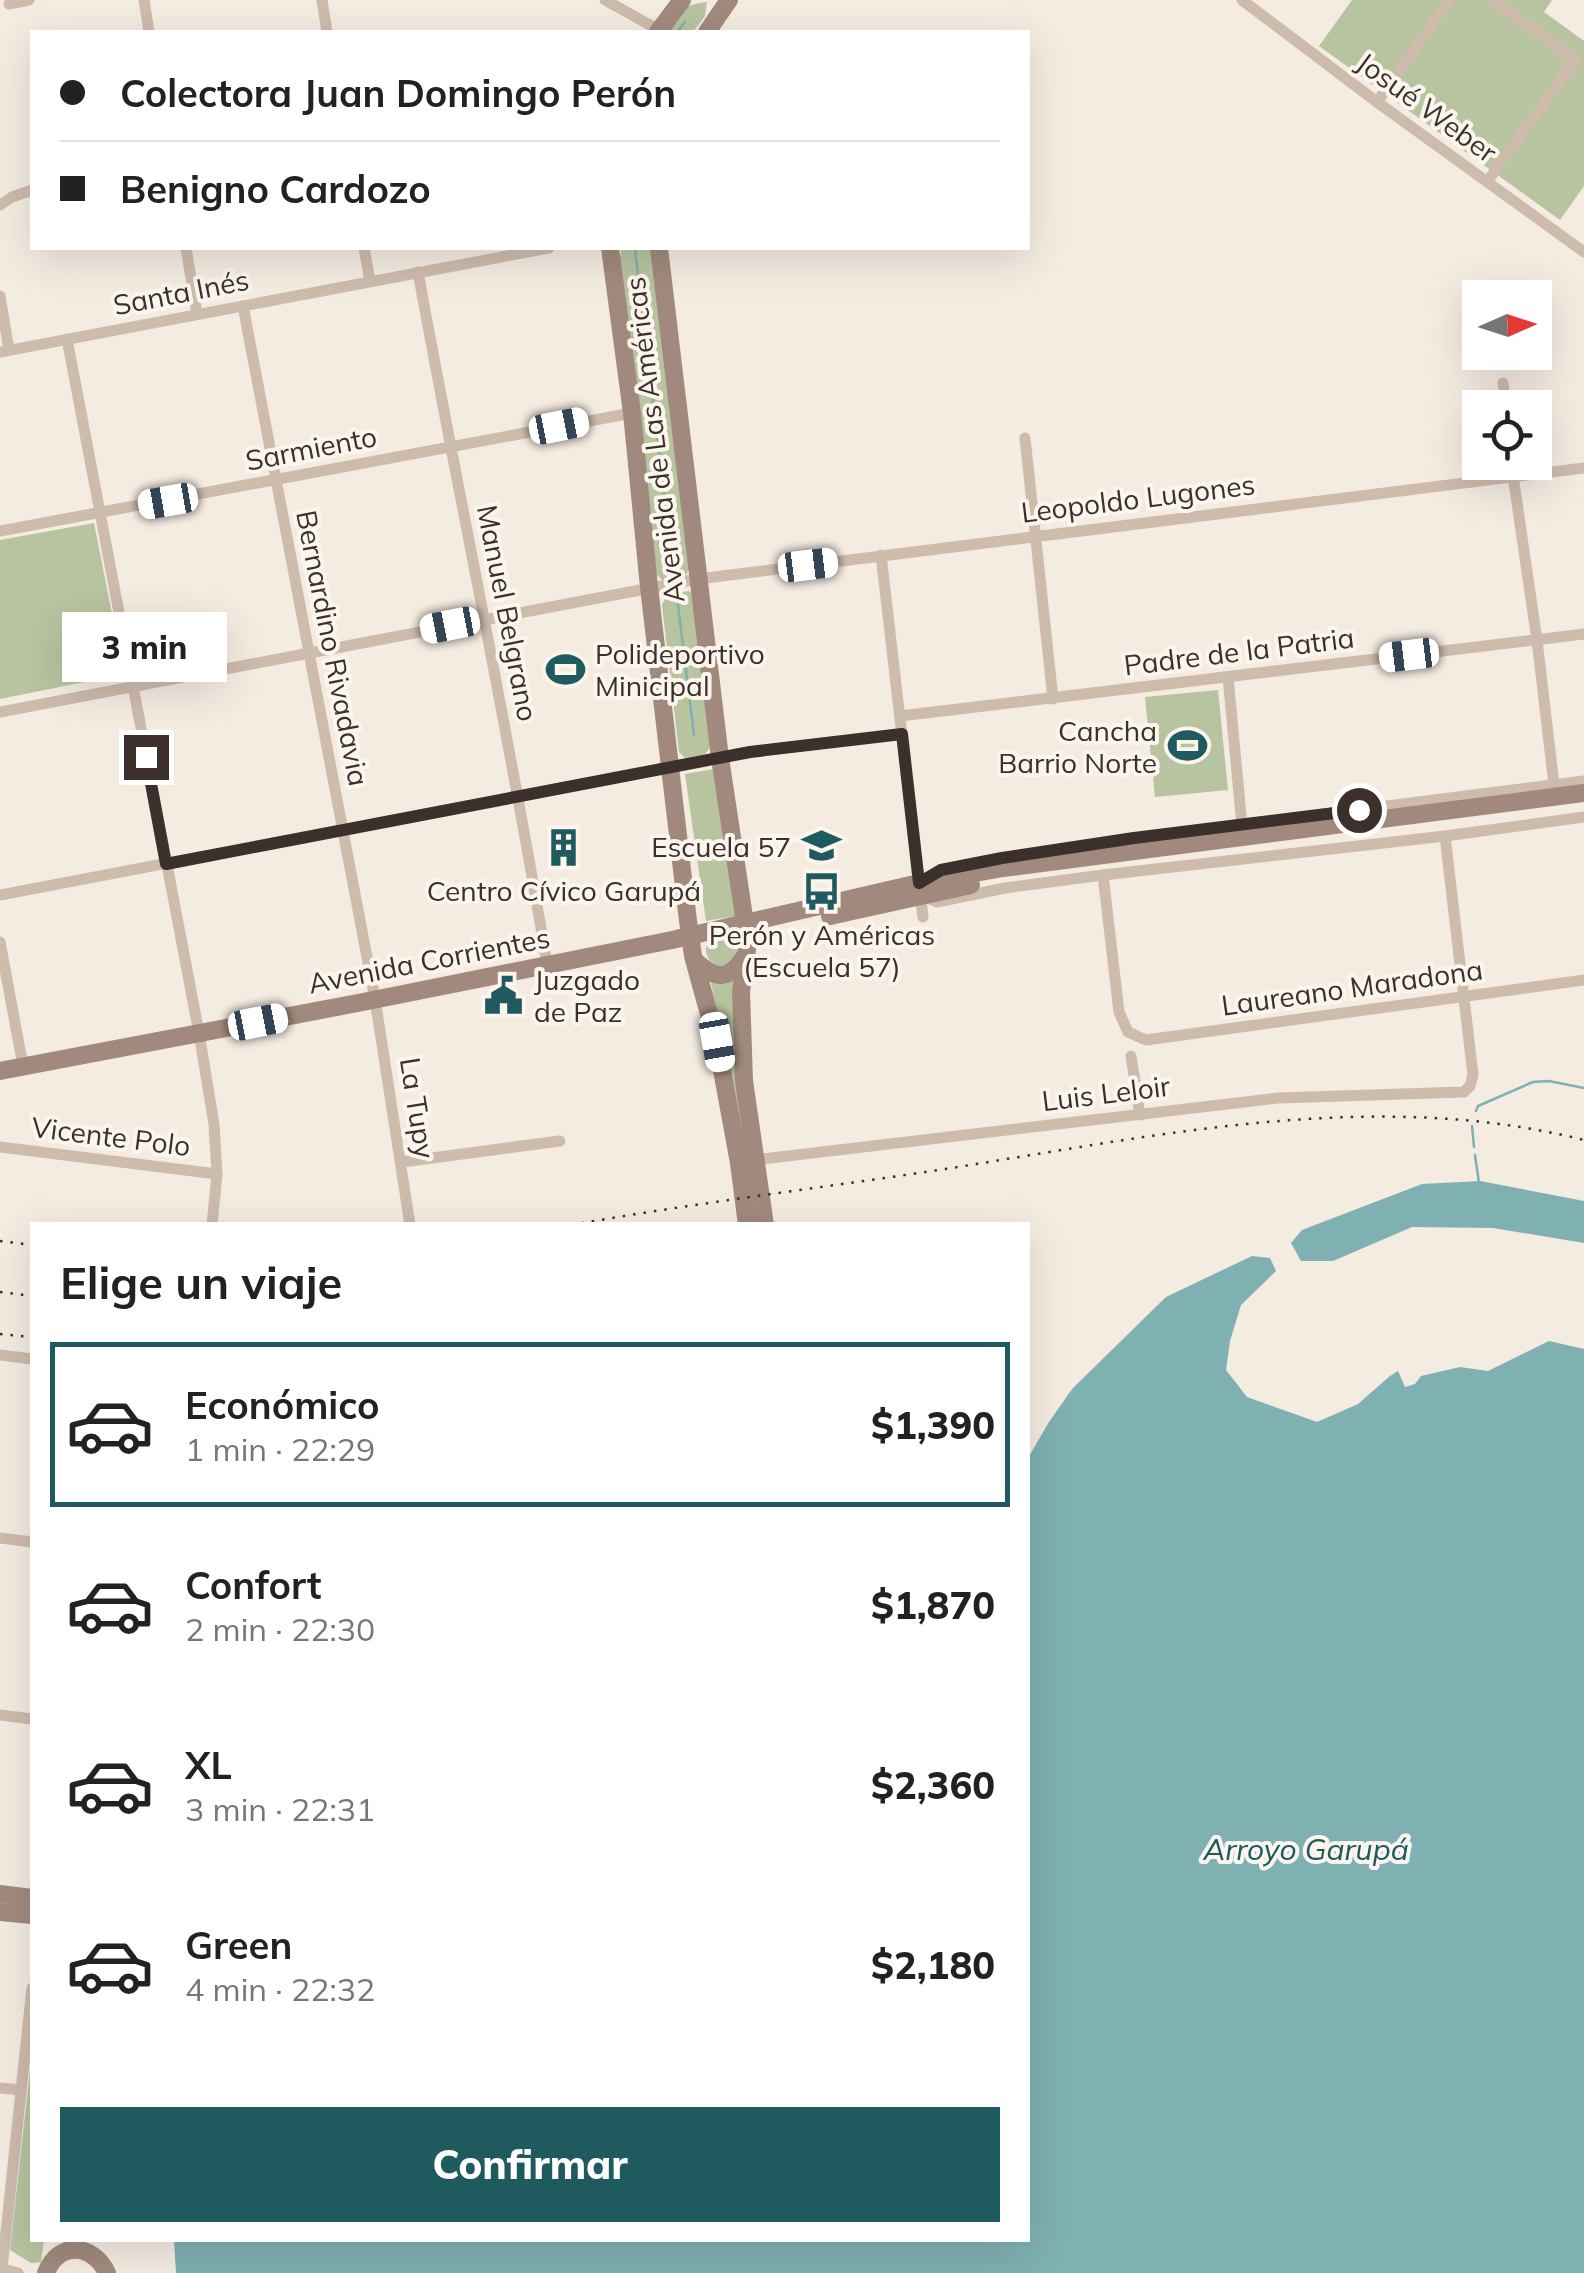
<!DOCTYPE html>
<html lang="es">
<head>
<meta charset="utf-8">
<style>
	body { margin:0; font-family:Mulish,sans-serif; background:#f2f2f2; color:#222; height:100vh; display:flex; flex-direction:column; font-size:38px; white-space:nowrap }
	* { box-sizing:border-box; margin:0 }
	p { font-size:32px; color:#767676 }
	.icon { flex:none; width:55px; height:55px; fill:none; stroke:currentColor; stroke-width:2; stroke-linecap:round; stroke-linejoin:round }
	.map { position:relative; flex:1; overflow:hidden }
	.details { position:absolute; left:30px; top:1222px; width:1000px; height:1020px; display:flex; flex-direction:column; background:#fff; border-radius:0px; box-shadow:0 10px 40px #0002 }
	.details>* { flex:none }
	.hud { position:absolute; left:30px; top:30px; width:1000px; height:220px; border-radius:0px; box-shadow:0 10px 40px #0002; display:grid; align-content:center; height:220px; padding:0 30px; background:#fff }
	.needle { width:65px; rotate:87deg }
	.buttons { position:absolute; left:1462px; top:280px; display:grid; gap:20px }
	.buttons a { display:grid; place-items:center; width:90px; height:90px; border-radius:0px; background:#fff; box-shadow:0 10px 40px #0002; font-size:50px }
	.end { position:absolute; width:45px; height:45px; margin:-22px; border:12px solid #3b302b; background:#fff; box-shadow:0 0 0 5px #fff }
	.from { border-radius:50% }
	.bubble { position:absolute; height:70px; border-radius:0px; background:#fff; box-shadow:0 10px 40px #0002; font-size:32px; font-weight:800; line-height:70px; text-align:center }
	.car { position:absolute; width:30px; height:60px; margin:-30px -15px; border-radius:12px; box-shadow:0 0 8px 2px #0007; background:linear-gradient(#fff 24%,#345 0 40%,#fff 0 76%,#345 0 86%,#fff 0) }
	.hud b { display:flex; align-items:center; gap:35px; height:95px; font-size:38px }
	.hud b+b { border-top:2px solid #e0e0e0 }
	.hud i { width:25px; height:25px; background:#222 }
	ul { padding:0; list-style:none }
	li { display:flex; align-items:center; gap:30px; height:165px; margin:0 20px 15px; padding:0 10px; border:5px solid transparent; border-radius:0px }
	li div { flex:1 }
	li b { display:block; font-size:38px }
	li em { font-style:normal; font-weight:800 }
	li.current { border-color:#1f5a5e }
	li>.icon { width:90px; height:90px; stroke-width:1.5 }
	h2 { padding:0 30px; font-size:45px; line-height:120px }
	.primary-button { display:flex; gap:20px; margin-top:auto; padding:20px 30px }
	.primary-button a { flex:1; height:115px; border-radius:0px; background:#1f5a5e; color:#fff; font-size:40px; font-weight:800; line-height:115px; text-align:center }
	.map>svg:first-child { display:block }
</style>
</head>
<body>
<div class="map">
<svg width="1584" height="2273" viewBox="0 0 1584 2273">
	<rect width="100%" height="100%" fill="#f4ebe1"/>
	<g fill="#b8c4a0">
		<polygon points="1352,0 1552,0 1544,12 1584,41 1584,186 1560,220 1319,46"/>
		<path d="M707,2L705,16L693,32H664C677,12 682,5 707,2Z"/>
		<polygon points="622,248 649,248 653,250 690,566 685,578 665,583 656,574 619,260"/>
		<polygon points="94,523 124,674 0,699 0,540"/>
		<polygon points="689,591 696,597 711,747 704,755 685,758 679,752 662,605 667,594"/>
		<polygon points="1218,690 1228,790 1155,797 1145,697"/>
		<polygon points="713,769 736,916 706,921 685,774"/>
		<circle cx="722" cy="950" r="16"/>
		<polygon points="737,975 746,1133 743,1136 740,1134 710,978"/>
		<polygon points="32,2052 32,2240 44,2240 41,2262 31,2263 10,2250"/>
	</g>
	<g fill="#7fb0b2">
		<polygon points="1480,1181 1584,1201 1584,1243 1493,1228 1412,1227 1333,1261 1301,1261 1291,1243 1302,1230 1422,1184"/>
		<polygon points="1252,1256 1270,1258 1276,1271 1241,1305 1230,1341 1226,1370 1247,1397 1317,1422 1358,1404 1390,1376 1398,1371 1405,1387 1415,1384 1421,1376 1460,1367 1488,1371 1549,1341 1584,1349 1584,2273 176,2273 174,2240 1028,2240 1028,1458 1049,1422 1072,1389 1166,1297"/>
	</g>
	<g fill="none" stroke-linecap="round" stroke-linejoin="round">
		<g stroke="#7fb0b2" stroke-width="2.5">
			<polyline points="677,32 685,22"/>
			<polyline points="635,250 673,566"/>
			<polyline points="677,597 694,735"/>
			<polyline points="1476,1111 1478,1106 1533,1082 1549,1081 1584,1088"/>
			<polyline points="1472,1126 1474,1147"/>
			<polyline points="1475,1155 1479,1183"/>
		</g>
		<g stroke="#cdbbac" stroke-width="11">
			<polyline points="144,0 149,32"/>
			<polyline points="322,0 327,32"/>
			<polyline points="605,0 659,30"/>
			<polyline points="1242,0 1377,102 1584,252"/>
			<polyline points="9,4 29,0"/>
			<polyline points="1377,102 1450,0"/>
			<polyline points="1487,182 1575,60 1493,0"/>
			<polyline points="0,205 12,197 32,190"/>
			<polyline points="186,248 197,314"/>
			<polyline points="364,248 370,281"/>
			<path d="M418,272C460,503 509,733 547,964"/>
			<polyline points="0,296 9,350"/>
			<polyline points="243,306 375,999 410,1225"/>
			<polyline points="67,339 199,1033 214,1124 217,1174 212,1225"/>
			<polyline points="0,352 549,248"/>
			<polyline points="1503,383 1506,408"/>
			<polyline points="1025,438 1053,699"/>
			<polyline points="1511,462 1537,640 1554,785"/>
			<polyline points="0,531 632,413"/>
			<polyline points="881,555 923,917"/>
			<polyline points="1228,677 1242,826"/>
			<polyline points="0,712 698,579 1584,468"/>
			<polyline points="900,716 1584,634"/>
			<polyline points="1103,875 1119,1012 1128,1032 1146,1040 1584,980"/>
			<polyline points="931,876 941,870 1002,858 1134,838 1584,781"/>
			<polyline points="0,895 750,752 902,734"/>
			<polyline points="925,897 937,902 1005,888 1103,875 1445,836 1584,817"/>
			<polyline points="0,942 23,1066"/>
			<polyline points="1131,1056 1140,1115"/>
			<polyline points="0,1147 217,1174"/>
			<polyline points="753,1160 1279,1098 1464,1092 1470,1086 1473,1075 1445,836"/>
			<polyline points="402,1162 560,1141"/>
			<polyline points="0,1355 32,1359"/>
			<polyline points="0,1538 32,1542"/>
			<polyline points="0,1715 32,1719"/>
			<polyline points="0,2088 21,2090"/>
			<polyline points="0,2268 18,2273"/>
			<polyline points="2,2269 32,1988"/>
		</g>
		<g stroke="#a18a7d" stroke-width="18">
			<polyline points="658,32 682,0"/>
			<polyline points="707,32 729,0"/>
			<polyline points="610,248 632,413 649,587 688,921 693,956 717,1043 739,1163 747,1225"/>
			<polyline points="659,248 720,758 748,943 741,991 744,1081 765,1225"/>
			<polyline points="830,916 971,885"/>
			<path d="M695,961C716,980 729,981 745,956"/>
			<polyline points="0,1071 363,1002 672,940 919,883 1003,868 1584,793"/>
			<polyline points="0,1894 32,1898"/>
			<polyline points="0,1912 32,1915"/>
			<path d="M46,2273C58,2241 93,2243 107,2273"/>
		</g>
		<g stroke="#3b302b" stroke-width="2.5" stroke-dasharray="2.5 8" stroke-linecap="butt">
			<path d="M571,1225C695,1203 821,1188 945,1169C1156,1136 1373,1087 1584,1140"/>
			<polyline points="0,1241 32,1245"/>
			<polyline points="0,1292 32,1296"/>
			<polyline points="0,1334 32,1337"/>
		</g>
	</g>
	<g fill="none" stroke-linecap="round" stroke-linejoin="round">
		<polyline stroke="#3b302b" stroke-width="12" points="146,757 166,864 750,752 902,734 919,883 941,870 1002,858 1134,838 1359,810"/>
	</g>
	<defs>
		<symbol id="stadium-bare" viewBox="-9 -9 18 18"><path d="M0-5a6.5 5 0 1 0 0 10a6.5 5 0 1 0 0-10ZM-3.5-1.8h7v3.6h-7Z" fill="#1f5a5e" stroke="#fbf5ee" stroke-width="2.5" paint-order="stroke"/></symbol>
		<symbol id="school-bare" viewBox="-9 -9 18 18"><path d="M0-5L7-2L0 1L-7-2ZM-4 1L0 2.5L4 1V4Q0 6-4 4Z" fill="#1f5a5e" stroke="#fbf5ee" stroke-width="2.5" paint-order="stroke"/></symbol>
		<symbol id="building-bare" viewBox="-9 -9 18 18"><path d="M-4-6H4V6H1V3H-1V6H-4ZM-2.5-4.3h1.7v1.8h-1.7ZM.8-4.3h1.7v1.8H.8ZM-2.5-1h1.7V.8h-1.7ZM.8-1h1.7V.8H.8Z" fill="#1f5a5e" stroke="#fbf5ee" stroke-width="2.5" paint-order="stroke"/></symbol>
		<symbol id="bus-bare" viewBox="-9 -9 18 18"><path d="M-5-6H5V4H4V6H2V4H-2V6H-4V4H-5ZM-3.5-4V0h7V-4ZM-3.5 1.2v1.5H-2V1.2ZM2 1.2v1.5H3.5V1.2Z" fill="#1f5a5e" stroke="#fbf5ee" stroke-width="2.5" paint-order="stroke"/></symbol>
		<symbol id="civic-bare" viewBox="-9 -9 18 18"><path d="M-.6-6.5H3V-4.5H.6V-3L4-1V1h2V6H-6V1h2V-1L-.6-3ZM-1.2 2.5V6h2.4V2.5Z" fill="#1f5a5e" stroke="#fbf5ee" stroke-width="2.5" paint-order="stroke"/></symbol>
	</defs>
	<g fill-rule="evenodd">
		<use href="#stadium-bare" x="538" y="642" width="55" height="55"/>
		<use href="#stadium-bare" x="1160" y="718" width="55" height="55"/>
		<use href="#school-bare" x="794" y="818" width="55" height="55"/>
		<use href="#building-bare" x="536" y="820" width="55" height="55"/>
		<use href="#bus-bare" x="794" y="864" width="55" height="55"/>
		<use href="#civic-bare" x="476" y="968" width="55" height="55"/>
	</g>
	<g text-anchor="middle" dominant-baseline="central" stroke-width="8" stroke-linejoin="round" paint-order="stroke">
		<g font-size="28" fill="#3b302b" stroke="#fbf5ee">
			<text transform="translate(1427 107) rotate(36)">Josué Weber</text>
			<text transform="translate(181 292) rotate(-11)">Santa Inés</text>
			<text transform="translate(654 440) rotate(-97)">Avenida de Las Américas</text>
			<text transform="translate(311 448) rotate(-11)">Sarmiento</text>
			<text transform="translate(1138 498) rotate(-7)">Leopoldo Lugones</text>
			<text transform="translate(508 613) rotate(79)">Manuel Belgrano</text>
			<text transform="translate(333 648) rotate(79)">Bernardino Rivadavia</text>
			<text transform="translate(1239 651) rotate(-7)">Padre de la Patria</text>
			<text transform="translate(429 960) rotate(-11)">Avenida Corrientes</text>
			<text transform="translate(1352 987) rotate(-8)">Laureano Maradona</text>
			<text transform="translate(1106 1093) rotate(-7)">Luis Leloir</text>
			<text transform="translate(418 1108) rotate(81)">La Tupy</text>
			<text transform="translate(111 1136) rotate(7)">Vicente Polo</text>
		</g>
		<g font-size="28" fill="#3b302b" stroke="#fbf5ee" text-anchor="start">
			<text x="595" y="653">Polideportivo<tspan x="595" dy="32">Minicipal</tspan></text>
			<text x="1157" y="730" text-anchor="end">Cancha<tspan x="1157" dy="32">Barrio Norte</tspan></text>
			<text x="791" y="846" text-anchor="end">Escuela 57</text>
			<text x="564" y="890" text-anchor="middle">Centro Cívico Garupá</text>
			<text x="822" y="934" text-anchor="middle">Perón y Américas<tspan x="822" dy="32">(Escuela 57)</tspan></text>
			<text x="534" y="979">Juzgado<tspan x="534" dy="32">de Paz</tspan></text>
		</g>
		<g font-size="30" font-style="italic" fill="#1f5a5e" stroke="#fbf5ee">
			<text x="1306" y="1849">Arroyo Garupá</text>
		</g>
	</g>
</svg>
<div class="buttons">
<a><svg class="needle" viewBox="-14 -14 28 28"><path d="M0-13l5 13h-10z" fill="#e53935"/><path d="M0 13l5-13h-10z" fill="#767676"/></svg></a>
<a><svg class="icon" aria-label="locate" viewBox="0 0 24 24"><circle cx="12" cy="12" r="6"/><path d="M12 2v4M12 18v4M2 12h4M18 12h4"/></svg></a>
</div>
<i class="end from" style="left:1359px;top:810px"></i>
<i class="end" style="left:146px;top:757px"></i>
<div class="bubble" style="left:62px;top:612px;width:165px">3 min</div>
<i class="car" style="left:559px;top:426px;rotate:79deg"></i>
<i class="car" style="left:168px;top:501px;rotate:260deg"></i>
<i class="car" style="left:808px;top:565px;rotate:83deg"></i>
<i class="car" style="left:450px;top:625px;rotate:259deg"></i>
<i class="car" style="left:1409px;top:655px;rotate:263deg"></i>
<i class="car" style="left:258px;top:1022px;rotate:79deg"></i>
<i class="car" style="left:717px;top:1042px;rotate:170deg"></i>
<div class="hud">
<b><i class="from"></i>Colectora Juan Domingo Perón</b>
<b><i></i>Benigno Cardozo</b>
</div>
<section class="details">
<h2>Elige un viaje</h2>
<ul>
<li class="current"><svg class="icon" aria-label="car" viewBox="0 0 24 24"><path d="M5 17H2v-5l4-1 3-4h7l3 4 3 1v5h-3M9 17h6M6 11h13"/><circle cx="7" cy="17" r="2"/><circle cx="17" cy="17" r="2"/></svg><div><b>Económico</b><p>1 min · 22:29</p></div><em>$1,390</em></li>
<li><svg class="icon" aria-label="car" viewBox="0 0 24 24"><path d="M5 17H2v-5l4-1 3-4h7l3 4 3 1v5h-3M9 17h6M6 11h13"/><circle cx="7" cy="17" r="2"/><circle cx="17" cy="17" r="2"/></svg><div><b>Confort</b><p>2 min · 22:30</p></div><em>$1,870</em></li>
<li><svg class="icon" aria-label="car" viewBox="0 0 24 24"><path d="M5 17H2v-5l4-1 3-4h7l3 4 3 1v5h-3M9 17h6M6 11h13"/><circle cx="7" cy="17" r="2"/><circle cx="17" cy="17" r="2"/></svg><div><b>XL</b><p>3 min · 22:31</p></div><em>$2,360</em></li>
<li><svg class="icon" aria-label="car" viewBox="0 0 24 24"><path d="M5 17H2v-5l4-1 3-4h7l3 4 3 1v5h-3M9 17h6M6 11h13"/><circle cx="7" cy="17" r="2"/><circle cx="17" cy="17" r="2"/></svg><div><b>Green</b><p>4 min · 22:32</p></div><em>$2,180</em></li>
</ul>
<div class="primary-button"><a>Confirmar</a></div>
</section>
</div>
</body>
</html>
